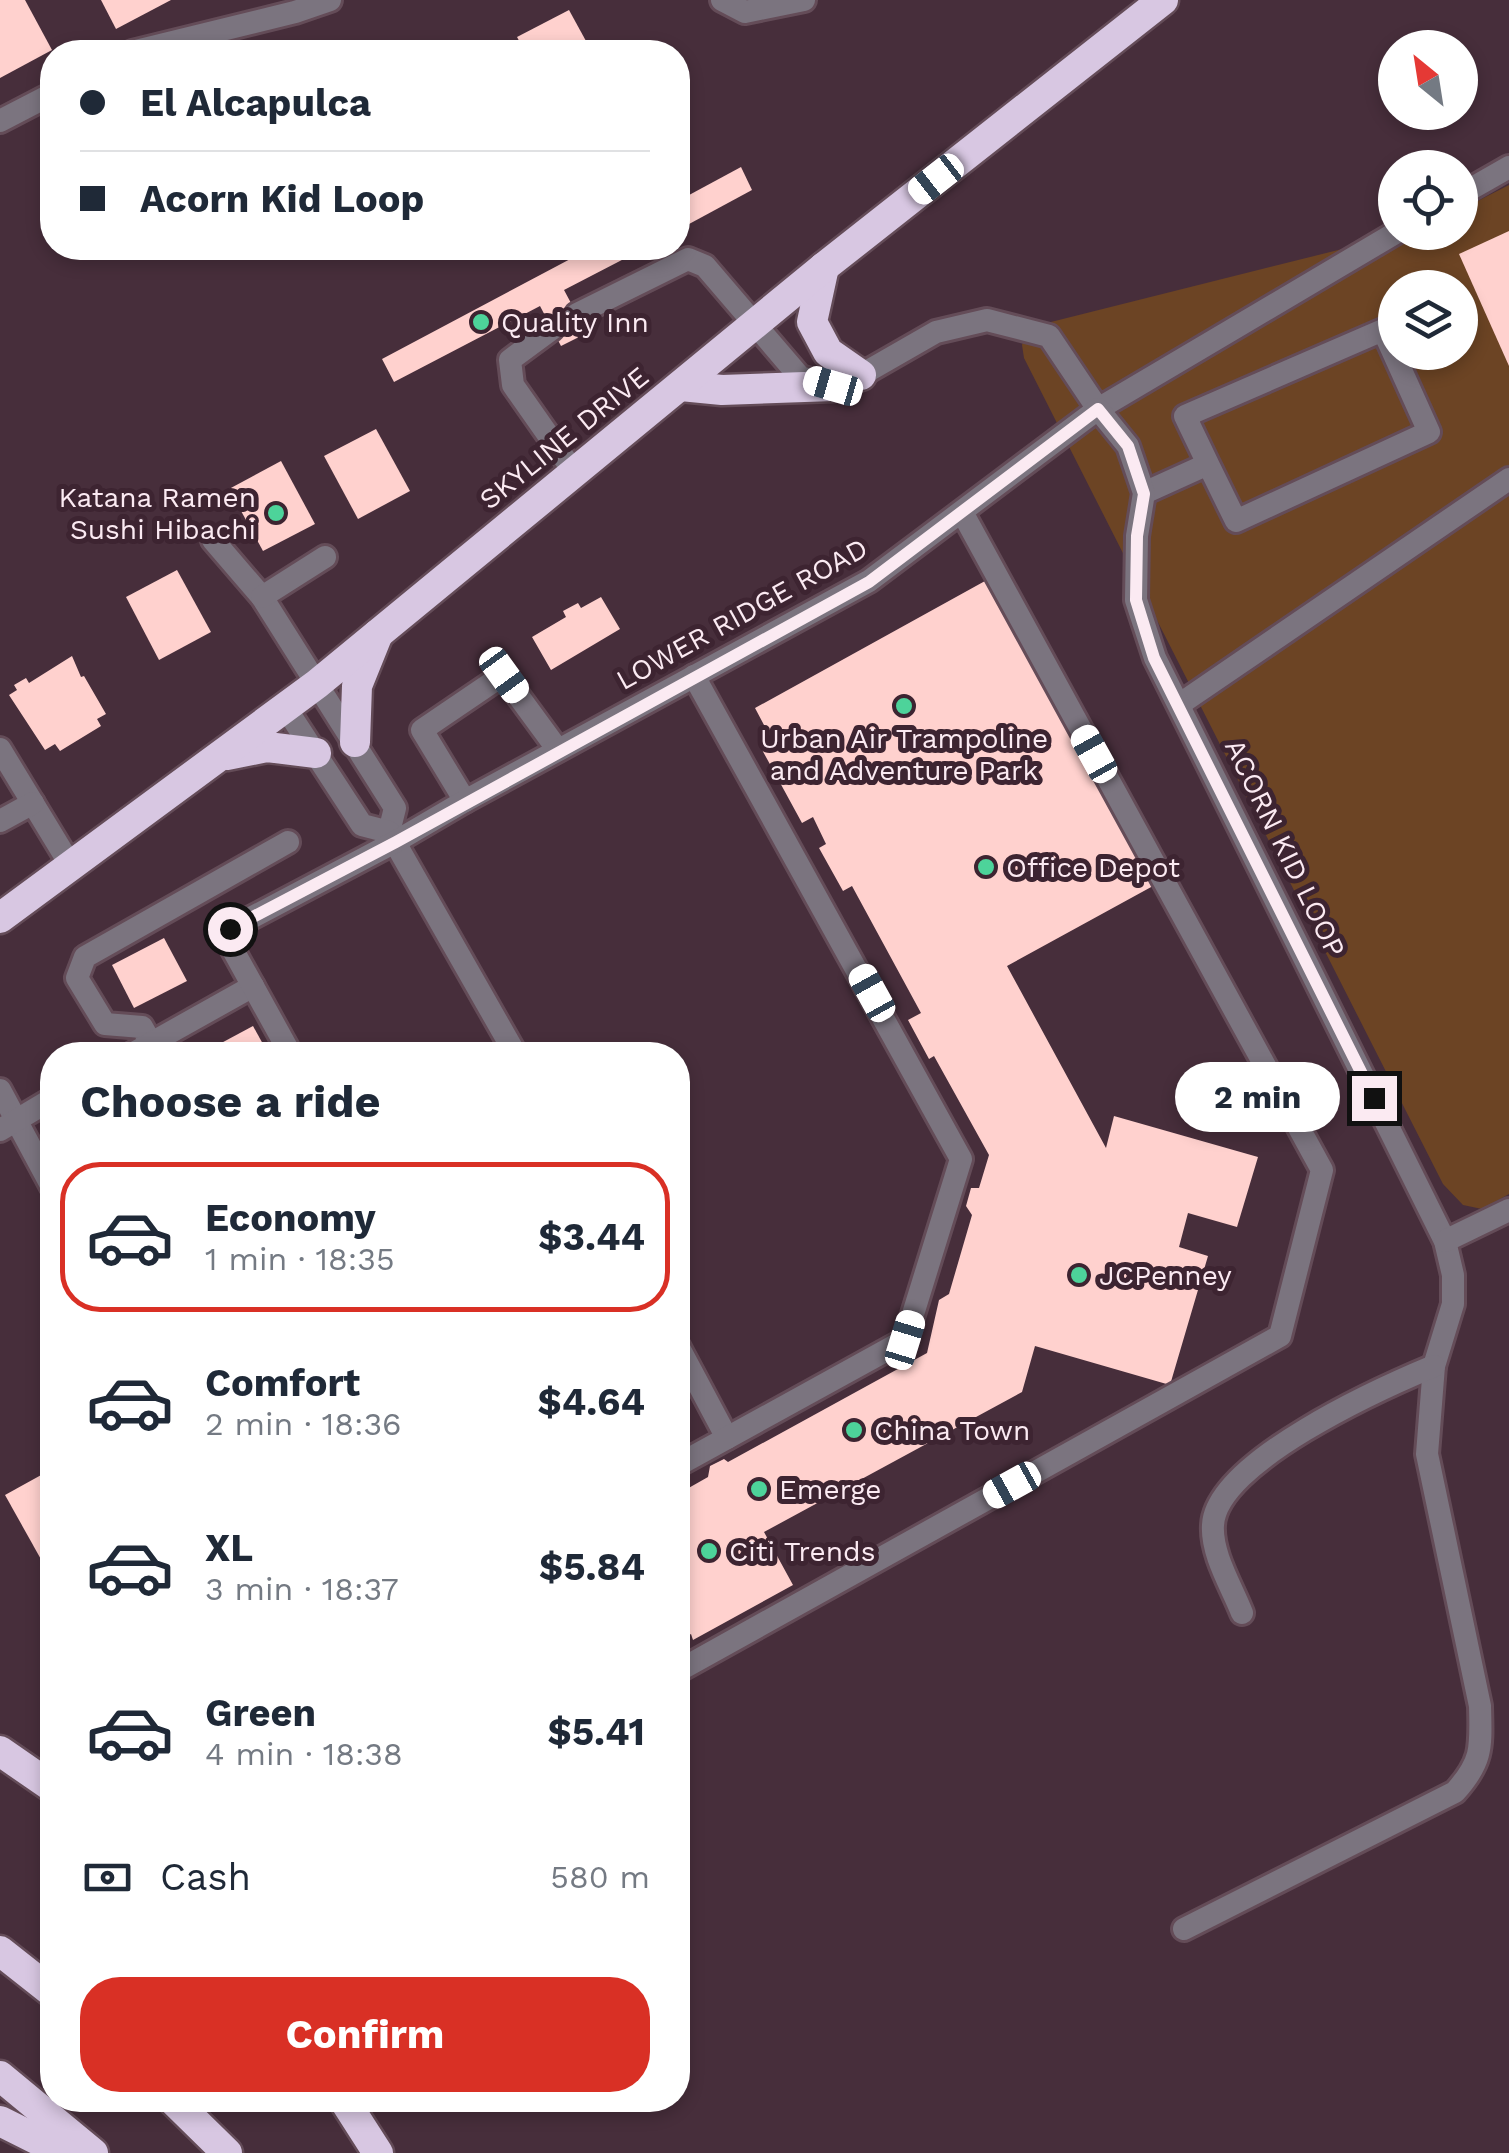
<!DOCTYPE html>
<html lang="en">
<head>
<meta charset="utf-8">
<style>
	body { margin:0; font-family:"Work Sans",sans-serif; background:#f2f2f3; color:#1f2937; height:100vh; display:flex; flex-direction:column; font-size:38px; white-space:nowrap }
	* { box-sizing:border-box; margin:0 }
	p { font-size:32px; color:#747a83 }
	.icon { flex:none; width:55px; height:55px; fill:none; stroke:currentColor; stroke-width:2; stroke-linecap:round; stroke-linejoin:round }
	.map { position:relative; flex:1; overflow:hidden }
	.drawer { position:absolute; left:40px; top:1042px; width:650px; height:1070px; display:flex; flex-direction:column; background:#fff; border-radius:40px; box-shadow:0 5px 15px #0003 }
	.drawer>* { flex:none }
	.top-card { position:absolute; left:40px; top:40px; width:650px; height:220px; border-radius:40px; box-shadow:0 5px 15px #0003; display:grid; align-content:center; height:220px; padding:0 40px; background:#fff }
	.needle { width:65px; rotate:330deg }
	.buttons { position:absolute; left:1378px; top:30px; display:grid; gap:20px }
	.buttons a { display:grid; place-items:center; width:100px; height:100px; border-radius:50%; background:#fff; box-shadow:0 5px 15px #0003; font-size:50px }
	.end { position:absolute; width:45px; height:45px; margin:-22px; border:12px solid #fbeaf2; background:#111; box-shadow:0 0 0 5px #111 }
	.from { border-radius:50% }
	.bubble { position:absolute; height:70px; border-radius:35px; background:#fff; box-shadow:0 5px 15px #0003; font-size:32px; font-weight:700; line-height:70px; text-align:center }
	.car { position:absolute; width:30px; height:60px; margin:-30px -15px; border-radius:12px; box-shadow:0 0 8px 2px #0007; background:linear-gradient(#fff 24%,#345 0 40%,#fff 0 76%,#345 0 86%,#fff 0) }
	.top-card b { display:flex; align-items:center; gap:35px; height:95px; font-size:38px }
	.top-card b+b { border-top:2px solid #e0e1e3 }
	.top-card i { width:25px; height:25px; background:#1f2937 }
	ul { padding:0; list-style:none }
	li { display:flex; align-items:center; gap:30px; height:150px; margin:0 20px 15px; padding:0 20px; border:5px solid transparent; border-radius:40px }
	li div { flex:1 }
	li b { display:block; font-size:38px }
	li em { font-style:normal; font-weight:700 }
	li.on { border-color:#d93025 }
	li>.icon { width:90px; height:90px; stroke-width:1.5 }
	h2 { padding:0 40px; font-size:45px; line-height:120px }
	.pay { display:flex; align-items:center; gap:25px; height:110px; padding:0 40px; font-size:38px }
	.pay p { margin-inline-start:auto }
	.button { display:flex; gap:20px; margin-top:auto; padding:20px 40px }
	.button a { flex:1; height:115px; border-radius:40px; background:#d93025; color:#fff; font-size:40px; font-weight:700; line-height:115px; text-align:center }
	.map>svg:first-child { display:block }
</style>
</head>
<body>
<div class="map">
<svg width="1509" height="2153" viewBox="0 0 1509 2153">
	<rect width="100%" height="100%" fill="#472e3b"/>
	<path fill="#6c4424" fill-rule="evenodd" d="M1509,185V1194L1482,1209L1463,1205L1443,1184L1024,358L1022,345L1027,328L1406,233L1460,232V210ZM1395,288H1460V352H1395Z"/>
	<g fill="#ffd1ce">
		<polygon points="0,0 25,0 52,50 0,78"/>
		<polygon points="101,0 171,0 116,29"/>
		<polygon points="569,10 592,52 525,52 517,37"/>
		<polygon points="741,167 752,190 678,230 678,201"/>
		<polygon points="1509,231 1509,366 1459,254"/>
		<polygon points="591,248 645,248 564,290 587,333 561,346 540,306 394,382 382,359"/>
		<polygon points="376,429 410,491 358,519 324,456"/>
		<polygon points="281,461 315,524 263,551 229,489"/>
		<polygon points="177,570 211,632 159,660 126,597"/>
		<polygon points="985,581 1153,886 1007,966 1106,1148 1114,1116 1258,1157 1237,1227 1188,1213 1179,1247 1208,1256 1170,1385 1035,1346 1022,1392 764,1532 793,1585 693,1640 691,1634 678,1641 678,1494 708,1477 710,1466 724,1459 728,1462 927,1353 939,1300 949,1294 972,1215 966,1206 971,1188 979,1188 989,1155 934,1056 929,1059 908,1020 921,1013 852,886 843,891 819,848 826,844 813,817 802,823 760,746 772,740 755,708"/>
		<polygon points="601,597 620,629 551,670 532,637 566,617 563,611 578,603 581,608"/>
		<polygon points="72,656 81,677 84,676 106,714 97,719 101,726 60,751 55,744 45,750 9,695 17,690 14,685 26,678 29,683"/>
		<polygon points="164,938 187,981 134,1008 112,965"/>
		<polygon points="253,1026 269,1055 199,1055"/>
		<polygon points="52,1469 52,1579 5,1495"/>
	</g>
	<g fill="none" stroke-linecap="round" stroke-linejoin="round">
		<defs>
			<g id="minor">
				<polyline points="722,0 745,12 804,0"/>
				<polyline points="132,52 295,12 330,0"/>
				<polyline points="0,121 52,94"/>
				<polyline points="1460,195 1509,167"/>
				<polyline points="577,314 688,259 705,266 800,377 833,386 861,375 936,332 987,320 1049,336 1098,409 1397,232"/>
				<polyline points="552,329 510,360 513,385 574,472"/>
				<polyline points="1144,493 1208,464 1236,521 1429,432 1383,330 1185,416 1208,464"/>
				<polyline points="213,540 262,597 395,808 389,832"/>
				<polyline points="262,597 325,557"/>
				<polyline points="1180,704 1509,479"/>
				<polyline points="285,707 362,825 389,832 516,1055"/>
				<polyline points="0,749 71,866"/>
				<polyline points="465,801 422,730 503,675 558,750"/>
				<polyline points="0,821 33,803"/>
				<polyline points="151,1043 142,1027 105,1024 77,978 85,957 288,842"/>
				<polyline points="130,1055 253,986"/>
				<path d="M291,1055L228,941L230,929L395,842L465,801L869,581L1098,409L1128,446L1144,493L1137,536L1136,600L1155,658L1445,1241L1453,1275V1304L1434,1366L1427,1454L1480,1706C1481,1747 1483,1761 1455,1792L1184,1929"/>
				<polyline points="0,1090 52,1187"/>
				<polyline points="0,1130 52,1099"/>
				<polyline points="1445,1241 1509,1210"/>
				<polyline points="678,1346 727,1438"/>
				<polyline points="678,1465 905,1340 961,1159 694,676"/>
				<path d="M1242,1613C1232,1587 1211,1554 1213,1525C1216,1462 1381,1388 1434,1366"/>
				<polyline points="678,1671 1280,1336 1322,1170 962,512"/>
			</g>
			<g id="highway">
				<polyline points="824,267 812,322 828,352 861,375"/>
				<polyline points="681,386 722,390 833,386"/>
				<polyline points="355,742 357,686 378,634"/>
				<polyline points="227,755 267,747 316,753"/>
				<polyline points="0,918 317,684 824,267 1163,0"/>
				<polyline points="0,1751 52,1787"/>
				<polyline points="0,1951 52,1992"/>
				<polyline points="0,2076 93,2153"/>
				<polyline points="173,2100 227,2153"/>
				<polyline points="344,2100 378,2153"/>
				<polyline points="0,2121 64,2153"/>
			</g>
		</defs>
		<use href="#minor" stroke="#644c58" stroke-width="28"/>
		<use href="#highway" stroke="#644c58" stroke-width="35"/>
		<use href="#minor" stroke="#7b747f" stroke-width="22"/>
		<use href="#highway" stroke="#d8c7e2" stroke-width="30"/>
	</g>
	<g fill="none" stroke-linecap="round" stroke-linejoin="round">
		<polyline stroke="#fbeaf2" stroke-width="12" points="230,929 396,842 869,582 1098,409 1128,446 1144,494 1137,536 1136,600 1154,658 1374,1098"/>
	</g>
	<g fill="#4dd39a" stroke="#3d2431" stroke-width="4">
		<circle cx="481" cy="322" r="10"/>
		<circle cx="276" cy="513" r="10"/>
		<circle cx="904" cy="706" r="10"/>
		<circle cx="986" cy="867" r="10"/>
		<circle cx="1079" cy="1275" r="10"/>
		<circle cx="854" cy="1430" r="10"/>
		<circle cx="759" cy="1489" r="10"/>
		<circle cx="709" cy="1551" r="10"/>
	</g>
	<g text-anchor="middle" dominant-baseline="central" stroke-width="10" stroke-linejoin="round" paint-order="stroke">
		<g font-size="28" fill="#fbeaf2" stroke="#3d2431" text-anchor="start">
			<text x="501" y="322">Quality Inn</text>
			<text x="256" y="497" text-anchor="end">Katana Ramen<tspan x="256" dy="32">Sushi Hibachi</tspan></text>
			<text x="904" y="738" text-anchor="middle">Urban Air Trampoline<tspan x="904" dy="32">and Adventure Park</tspan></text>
			<text x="1006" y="867">Office Depot</text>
			<text x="1099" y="1275">JCPenney</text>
			<text x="874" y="1430">China Town</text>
			<text x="779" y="1489">Emerge</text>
			<text x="729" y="1551">Citi Trends</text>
		</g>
		<g font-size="28" fill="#fbeaf2" stroke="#3d2431">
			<text transform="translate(564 438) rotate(-39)">SKYLINE DRIVE</text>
			<text transform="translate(742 614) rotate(-29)">LOWER RIDGE ROAD</text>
			<text transform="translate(1285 848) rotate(64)">ACORN KID LOOP</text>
		</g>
	</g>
</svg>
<div class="buttons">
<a><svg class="needle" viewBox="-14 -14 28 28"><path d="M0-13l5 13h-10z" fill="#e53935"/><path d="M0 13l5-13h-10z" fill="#747a83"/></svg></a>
<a><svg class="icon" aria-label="locate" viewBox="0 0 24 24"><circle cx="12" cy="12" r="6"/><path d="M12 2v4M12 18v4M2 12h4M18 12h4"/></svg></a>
<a><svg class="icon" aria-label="layers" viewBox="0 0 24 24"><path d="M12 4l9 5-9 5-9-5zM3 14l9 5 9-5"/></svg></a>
</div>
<i class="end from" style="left:230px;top:929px"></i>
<i class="end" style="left:1374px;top:1098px"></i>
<div class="bubble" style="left:1175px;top:1062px;width:165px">2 min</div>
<i class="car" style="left:936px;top:179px;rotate:232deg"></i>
<i class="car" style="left:833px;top:386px;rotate:286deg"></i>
<i class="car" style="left:504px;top:675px;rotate:144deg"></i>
<i class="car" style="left:1094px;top:754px;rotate:331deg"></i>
<i class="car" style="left:872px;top:993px;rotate:331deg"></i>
<i class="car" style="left:905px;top:1340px;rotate:17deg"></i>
<i class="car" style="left:1012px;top:1485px;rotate:241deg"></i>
<div class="top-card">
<b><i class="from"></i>El Alcapulca</b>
<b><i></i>Acorn Kid Loop</b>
</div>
<section class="drawer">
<h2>Choose a ride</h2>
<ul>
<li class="on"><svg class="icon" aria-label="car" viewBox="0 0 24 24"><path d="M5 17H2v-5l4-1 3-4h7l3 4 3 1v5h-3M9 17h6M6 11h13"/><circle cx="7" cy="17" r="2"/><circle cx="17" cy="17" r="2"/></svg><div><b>Economy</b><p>1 min · 18:35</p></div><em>$3.44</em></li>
<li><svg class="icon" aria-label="car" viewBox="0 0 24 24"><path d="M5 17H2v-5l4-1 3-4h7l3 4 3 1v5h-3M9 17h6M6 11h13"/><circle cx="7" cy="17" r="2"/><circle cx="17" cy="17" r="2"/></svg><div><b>Comfort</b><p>2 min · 18:36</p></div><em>$4.64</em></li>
<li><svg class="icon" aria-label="car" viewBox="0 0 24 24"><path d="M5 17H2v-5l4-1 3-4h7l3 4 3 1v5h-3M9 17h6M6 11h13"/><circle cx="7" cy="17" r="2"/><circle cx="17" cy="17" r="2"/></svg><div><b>XL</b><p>3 min · 18:37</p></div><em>$5.84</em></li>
<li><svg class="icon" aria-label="car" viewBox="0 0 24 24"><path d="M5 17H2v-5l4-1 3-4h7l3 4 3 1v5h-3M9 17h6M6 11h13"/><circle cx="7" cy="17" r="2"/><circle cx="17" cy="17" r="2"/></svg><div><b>Green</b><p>4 min · 18:38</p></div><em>$5.41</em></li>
</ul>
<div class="pay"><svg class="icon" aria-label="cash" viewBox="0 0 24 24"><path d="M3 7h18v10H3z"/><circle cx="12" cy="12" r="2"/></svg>Cash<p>580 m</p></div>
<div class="button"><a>Confirm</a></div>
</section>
</div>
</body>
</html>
